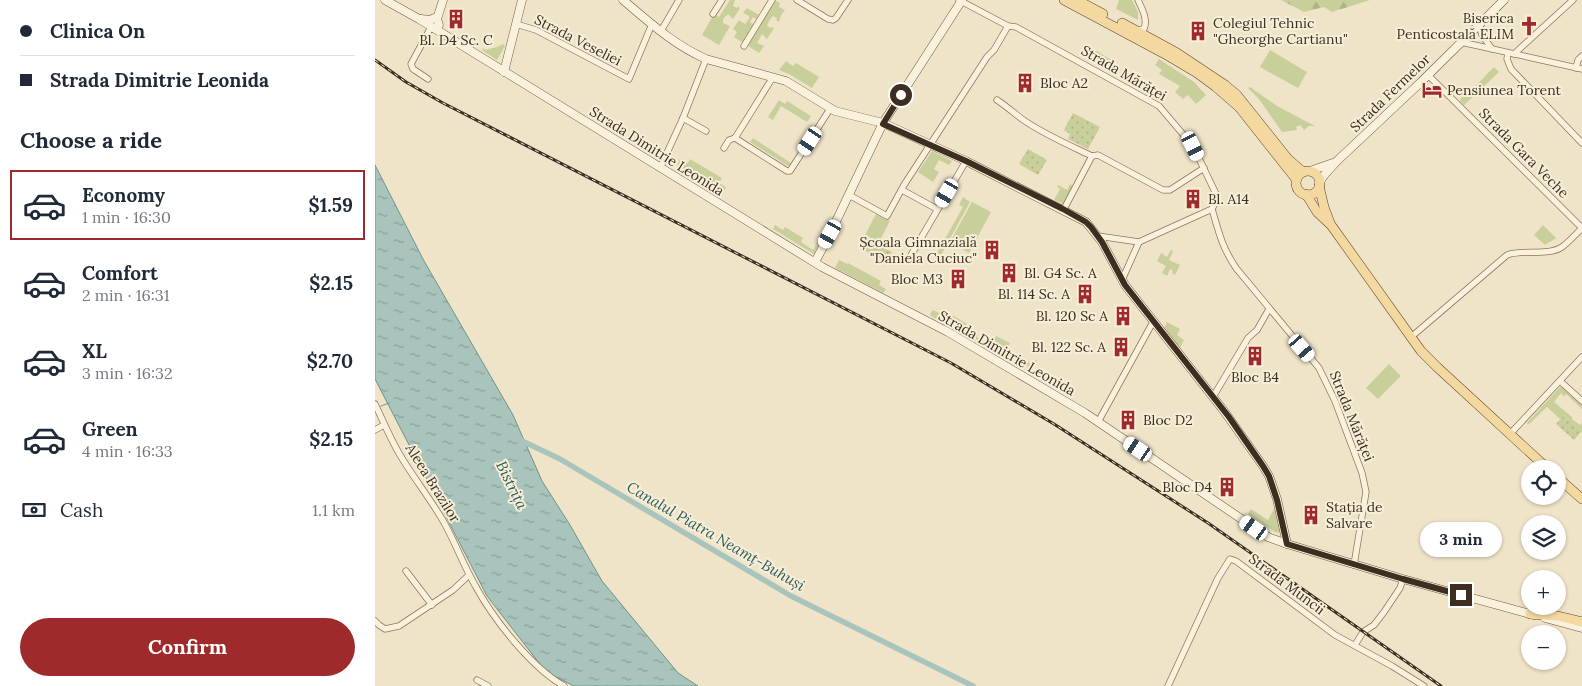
<!DOCTYPE html>
<html lang="en">
<head>
<meta charset="utf-8">
<style>
	body { margin:0; font-family:Lora,serif; background:#f6f6f7; color:#1f2937; height:100vh; display:flex; flex-direction:column; font-size:19px; white-space:nowrap }
	* { box-sizing:border-box; margin:0 }
	p { font-size:16px; color:#747a83 }
	.icon { flex:none; width:28px; height:28px; fill:none; stroke:currentColor; stroke-width:2; stroke-linecap:round; stroke-linejoin:round }
	.map { position:relative; flex:1; overflow:hidden }
	.side { display:flex; flex-direction:column; background:#fff; width:375px }
	.side>* { flex:none }
	.hud { display:grid; align-content:center; height:110px; padding:0 20px; background:#fff }
	.fabs { position:absolute; left:1146px; top:460px; display:grid; gap:10px }
	.fabs a { display:grid; place-items:center; width:45px; height:45px; border-radius:50%; background:#fff; box-shadow:0 1px 4px #0004; font-size:25px }
	.end { position:absolute; width:22px; height:22px; margin:-11px; border:6px solid #3d2e20; background:#fff; box-shadow:0 0 0 2px #fff }
	.from { border-radius:50% }
	.bubble { position:absolute; height:35px; border-radius:18px; background:#fff; box-shadow:0 1px 4px #0004; font-size:16px; font-weight:700; line-height:35px; text-align:center }
	.car { position:absolute; width:15px; height:30px; margin:-15px -8px; border-radius:6px; box-shadow:0 0 4px 1px #0007; background:linear-gradient(#fff 24%,#345 0 40%,#fff 0 76%,#345 0 86%,#fff 0) }
	.hud b { display:flex; align-items:center; gap:18px; height:48px; font-size:19px }
	.hud b+b { border-top:1px solid #e0e1e3 }
	.hud i { width:12px; height:12px; background:#1f2937 }
	ul { padding:0; list-style:none }
	li { display:flex; align-items:center; gap:15px; height:70px; margin:0 10px 8px; padding:0 10px; border:2px solid transparent; border-radius:0px }
	li div { flex:1 }
	li b { display:block; font-size:19px }
	li em { font-style:normal; font-weight:700 }
	li.current { border-color:#9e2a2b }
	li>.icon { width:45px; height:45px; stroke-width:1.5 }
	h2 { padding:0 20px; font-size:22px; line-height:60px }
	.pay { display:flex; align-items:center; gap:12px; height:55px; padding:0 20px; font-size:19px }
	.pay p { margin-inline-start:auto }
	.cta { display:flex; gap:10px; margin-top:auto; padding:10px 20px }
	.cta a { flex:1; height:58px; border-radius:30px; background:#9e2a2b; color:#fff; font-size:20px; font-weight:700; line-height:58px; text-align:center }
	main { display:flex; flex:1; min-height:0 }
	.map>svg:first-child { display:block }
</style>
</head>
<body>
<main>
<section class="side">
<div class="hud">
<b><i class="from"></i>Clinica On</b>
<b><i></i>Strada Dimitrie Leonida</b>
</div>
<h2>Choose a ride</h2>
<ul>
<li class="current"><svg class="icon" aria-label="car" viewBox="0 0 24 24"><path d="M5 17H2v-5l4-1 3-4h7l3 4 3 1v5h-3M9 17h6M6 11h13"/><circle cx="7" cy="17" r="2"/><circle cx="17" cy="17" r="2"/></svg><div><b>Economy</b><p>1 min · 16:30</p></div><em>$1.59</em></li>
<li><svg class="icon" aria-label="car" viewBox="0 0 24 24"><path d="M5 17H2v-5l4-1 3-4h7l3 4 3 1v5h-3M9 17h6M6 11h13"/><circle cx="7" cy="17" r="2"/><circle cx="17" cy="17" r="2"/></svg><div><b>Comfort</b><p>2 min · 16:31</p></div><em>$2.15</em></li>
<li><svg class="icon" aria-label="car" viewBox="0 0 24 24"><path d="M5 17H2v-5l4-1 3-4h7l3 4 3 1v5h-3M9 17h6M6 11h13"/><circle cx="7" cy="17" r="2"/><circle cx="17" cy="17" r="2"/></svg><div><b>XL</b><p>3 min · 16:32</p></div><em>$2.70</em></li>
<li><svg class="icon" aria-label="car" viewBox="0 0 24 24"><path d="M5 17H2v-5l4-1 3-4h7l3 4 3 1v5h-3M9 17h6M6 11h13"/><circle cx="7" cy="17" r="2"/><circle cx="17" cy="17" r="2"/></svg><div><b>Green</b><p>4 min · 16:33</p></div><em>$2.15</em></li>
</ul>
<div class="pay"><svg class="icon" aria-label="cash" viewBox="0 0 24 24"><path d="M3 7h18v10H3z"/><circle cx="12" cy="12" r="2"/></svg>Cash<p>1.1 km</p></div>
<div class="cta"><a>Confirm</a></div>
</section>
<div class="map">
<svg width="1207" height="686" viewBox="0 0 1207 686">
	<defs>
		<pattern id="forest-firs" width="22" height="20" patternUnits="userSpaceOnUse" patternTransform="scale(1.25)"><rect width="22" height="20" fill="#c9cf9b"/><path d="M5 1l3.5 6h-7zM16 11l3.5 6h-7z" fill="#aeb285"/></pattern>
		<pattern id="park-dots" width="8" height="8" patternUnits="userSpaceOnUse" patternTransform="scale(1.25)"><rect width="8" height="8" fill="#c9cf9b"/><path d="M2 2h.1M6 6h.1" fill="none" stroke="#aeb285" stroke-width="1.8" stroke-linecap="round"/></pattern>
		<pattern id="water-ripples" width="26" height="14" patternUnits="userSpaceOnUse" patternTransform="scale(1.25)"><rect width="26" height="14" fill="#a9c4bc"/><path d="M2 4q2-2 4 0t4 0M15 11q2-2 4 0t4 0" fill="none" stroke="#8ba098"/></pattern>
	</defs>
	<rect width="100%" height="100%" fill="#f0e4c8"/>
	<g fill="#c9cf9b">
		<polygon points="355,0 360,0 358,6 362,8 363,6 365,8 358,19 353,14 348,19 348,23 355,26 344,45 327,35 339,14 344,17"/>
		<polygon points="399,0 405,3 404,7 410,10 406,15 404,22 401,20 402,18 398,16 394,21 392,26 396,28 397,27 399,28 392,39 387,34 382,43 389,46 384,53 359,37 362,32 358,29 364,20 370,24 374,19 374,16 368,13 372,8 384,15 381,19 378,17 375,22 381,26"/>
		<polygon points="744,0 757,0 763,12 763,20 741,9"/>
		<polygon points="128,44 130,46 122,60 107,50 108,48 110,50 122,47"/>
		<polygon points="895,50 932,72 923,88 885,67"/>
		<polygon points="720,51 722,51 733,58 740,61 738,63 735,71 716,60"/>
		<polygon points="784,59 819,82 831,95 821,104 813,95 808,99 800,92 805,86 784,74 787,70 780,65"/>
		<polygon points="411,61 418,66 421,63 444,77 437,88 414,74 404,70"/>
		<path d="M1119,67L1124,72L1089,105L1085,101L1086,98L1088,95H1092C1102,86 1109,76 1119,67Z"/>
		<polygon points="875,87 902,106 940,126 934,126 929,130 925,125 921,127 922,130 907,132 884,99 873,88"/>
		<polygon points="404,100 410,104 412,101 436,116 432,122 406,106 398,120 393,117"/>
		<polygon points="378,138 416,163 429,143 431,144 415,166 413,166 375,142"/>
		<polygon points="557,151 577,161 574,165 564,160 559,169 564,172 558,182 543,172"/>
		<polygon points="305,159 313,163 315,159 347,178 344,183 351,187 348,193 302,165"/>
		<polygon points="695,184 698,186 688,204 679,200 685,189 682,187 683,185 692,190"/>
		<polygon points="588,197 595,202 566,255 562,253 588,207 584,205"/>
		<polygon points="597,202 616,212 594,253 575,242"/>
		<polygon points="501,214 515,221 504,242 490,235"/>
		<polygon points="451,224 454,226 439,254 398,229 400,225 408,230 410,227 428,238 426,242 438,250"/>
		<polygon points="1168,225 1181,238 1170,245 1159,235"/>
		<polygon points="796,250 798,251 794,260 805,265 800,275 797,273 798,271 795,269 792,276 787,273 791,266 782,261 786,253 792,257"/>
		<polygon points="464,260 472,264 473,263 506,281 504,285 511,289 508,293 460,268"/>
		<polygon points="558,310 572,317 574,313 592,324 591,327 603,334 602,337 605,339 603,342 556,316 555,314"/>
		<polygon points="792,322 805,329 802,335 809,340 804,350 788,330"/>
		<polygon points="621,336 635,343 631,350 658,365 661,360 662,361 657,369 615,346"/>
		<polygon points="1014,364 1026,376 1003,399 991,388"/>
		<polygon points="1185,387 1187,387 1207,405 1207,409 1191,394 1189,397 1186,393 1179,402 1197,417 1197,419 1205,425 1207,423 1207,431 1189,415 1185,419 1172,407 1153,425 1152,423"/>
		<polygon points="900,507 906,530 904,533 900,532 873,514 876,509 893,520"/>
	</g>
	<polygon fill="url(#forest-firs)" points="906,0 995,0 957,12 949,7 929,12"/>
	<g fill="url(#park-dots)">
		<polygon points="698,113 725,127 713,149 693,139 695,134 689,130"/>
		<polygon points="653,149 672,160 663,175 644,164"/>
		<polygon points="490,238 517,252 512,262 485,248"/>
		<polygon points="1189,415 1207,431 1199,440 1181,424"/>
	</g>
	<polygon fill="url(#water-ripples)" stroke="#6f938a" points="0,165 49,261 138,415 167,481 195,525 227,581 303,673 323,686 199,686 171,672 112,596 0,379"/>
	<g fill="none" stroke-linecap="round" stroke-linejoin="round">
		<polyline stroke="#6f938a" stroke-width="1" points="6,406 14,403"/>
		<polyline stroke="#a9c4bc" stroke-width="5.5" points="143,439 185,459 416,596 598,686"/>
		<defs>
			<g id="street">
				<polyline points="422,0 453,19 458,20 461,18 473,0"/>
				<path d="M584,0L633,26L641,27L784,106L818,146L842,196L841,201L837,209C844,233 847,247 861,268L944,368L960,401L987,473L991,492L979,565"/>
				<polyline points="338,14 347,0"/>
				<polyline points="141,24 161,30 254,79 277,24"/>
				<polyline points="1104,24 1107,35 1117,49"/>
				<path d="M760,30L769,29C773,19 767,9 763,0"/>
				<polyline points="286,31 304,0"/>
				<polyline points="1086,42 1207,69"/>
				<polyline points="369,46 397,0"/>
				<polyline points="1133,53 1132,59 1136,69 1207,143"/>
				<polyline points="1139,54 1198,0"/>
				<polyline points="1201,68 1203,60 1207,56"/>
				<polyline points="1053,75 1207,228"/>
				<polyline points="53,79 38,69 36,64 56,27"/>
				<path d="M622,100C631,106 639,113 647,119C668,134 694,145 717,156L723,155L788,190H795L829,168"/>
				<polyline points="308,118 331,131"/>
				<polyline points="360,138 412,171 415,171 455,109"/>
				<polyline points="349,148 354,140 360,138 398,77"/>
				<polyline points="285,168 308,118 331,59"/>
				<polyline points="527,190 562,209"/>
				<polyline points="474,195 512,216 529,185 612,57 619,50 633,26"/>
				<polyline points="689,209 717,156"/>
				<polyline points="723,236 764,242 837,209"/>
				<polyline points="535,257 591,161"/>
				<polyline points="747,280 764,242"/>
				<path d="M1035,338L1132,255C1148,249 1174,256 1187,247C1194,242 1201,234 1207,228"/>
				<polyline points="1185,381 1207,401"/>
				<polyline points="838,397 873,338 882,330 894,309"/>
				<path d="M0,404C8,421 15,438 25,455C38,477 54,497 67,519C80,541 88,565 101,587C119,620 157,668 189,686"/>
				<polyline points="723,422 778,322"/>
				<polyline points="0,430 9,425"/>
				<polyline points="1135,434 1207,357"/>
				<polyline points="31,571 57,605"/>
				<polyline points="0,621 4,625 10,629 24,626 78,590 94,575"/>
				<polyline points="980,645 988,632 999,625 1009,612 1025,588 1028,579"/>
				<polyline points="102,680 113,686"/>
				<polyline points="793,686 843,578 855,559 861,561 960,635 1017,666 1049,686"/>
			</g>
			<g id="secondary">
				<polyline points="10,0 44,19 447,267 573,332 710,413 893,537 912,544 1028,579 1159,615"/>
				<path d="M248,0C274,22 299,45 331,59L411,81L460,111L508,123L591,161L711,222L727,242L750,285L849,411L888,466L894,476L902,499L912,544"/>
				<polyline points="46,19 55,20 59,18 62,19 64,25 61,28 58,28"/>
				<polyline points="62,19 68,0"/>
				<polyline points="129,72 147,0"/>
				<polyline points="935,171 958,163"/>
				<polyline points="944,183 950,174 963,160 1045,83 1129,0"/>
				<polyline points="440,262 455,234 508,123 587,0"/>
				<polyline points="1170,618 1207,628"/>
			</g>
			<g id="primary">
				<polyline points="689,0 790,54 822,73 841,87 864,107 921,179"/>
				<polyline points="702,0 728,14"/>
				<polyline points="747,23 802,53 850,85 862,95 913,159 928,172"/>
				<circle cx="933" cy="183" r="12"/>
				<polyline points="944,186 949,207 955,223"/>
				<polyline points="931,194 942,212 956,225 1046,351 1062,367 1173,469"/>
				<polyline points="1182,477 1207,499"/>
				<polyline points="1155,614 1183,616 1207,622"/>
			</g>
		</defs>
		<use href="#street" stroke="#8d765c" stroke-width="7"/>
		<use href="#secondary" stroke="#6f573f" stroke-width="9"/>
		<use href="#primary" stroke="#5b4430" stroke-width="10"/>
		<use href="#street" stroke="#faf1dc" stroke-width="5.5"/>
		<use href="#secondary" stroke="#faf1dc" stroke-width="8"/>
		<use href="#primary" stroke="#f3d9a0" stroke-width="9"/>
		<defs>
			<polyline id="rail" points="0,60 31,82 68,103 576,363 679,424 833,523 1066,686"/>
		</defs>
		<use href="#rail" stroke="#3d2e20" stroke-width="3"/>
		<use href="#rail" stroke="#f7eed8" stroke-width="1" stroke-dasharray="4" stroke-linecap="butt"/>
	</g>
	<g fill="none" stroke-linecap="round" stroke-linejoin="round">
		<polyline stroke="#3d2e20" stroke-width="6" points="526,95 508,124 591,161 688,209 711,222 716,227 727,242 750,285 854,417 888,466 894,476 902,500 912,544 1028,579 1086,595"/>
	</g>
	<defs>
		<symbol id="building-bare" viewBox="-9 -9 18 18"><path d="M-4-6H4V6H1V3H-1V6H-4ZM-2.5-4.3h1.7v1.8h-1.7ZM.8-4.3h1.7v1.8H.8ZM-2.5-1h1.7V.8h-1.7ZM.8-1h1.7V.8H.8Z" fill="#9e2a2b" stroke="#f7eed8" stroke-width="2.5" paint-order="stroke"/></symbol>
		<symbol id="church-bare" viewBox="-9 -9 18 18"><path d="M-1.2-6h2.4v3.5h3.3v2.4h-3.3V6h-2.4V-.1h-3.3v-2.4h3.3Z" fill="#9e2a2b" stroke="#f7eed8" stroke-width="2.5" paint-order="stroke"/></symbol>
		<symbol id="hotel-bare" viewBox="-9 -9 18 18"><path d="M-6-4.5h1.5V1H6V5H4.5V3h-9V5H-6ZM-4 0a1.8 1.8 0 1 1 3.6 0ZM.5 0V-2.5h3Q6-2.5 6 0Z" fill="#9e2a2b" stroke="#f7eed8" stroke-width="2.5" paint-order="stroke"/></symbol>
	</defs>
	<g fill-rule="evenodd">
		<use href="#building-bare" x="67" y="5" width="28" height="28"/>
		<use href="#church-bare" x="1140" y="12" width="28" height="28"/>
		<use href="#building-bare" x="809" y="17" width="28" height="28"/>
		<use href="#building-bare" x="636" y="69" width="28" height="28"/>
		<use href="#hotel-bare" x="1043" y="76" width="28" height="28"/>
		<use href="#building-bare" x="804" y="185" width="28" height="28"/>
		<use href="#building-bare" x="603" y="236" width="28" height="28"/>
		<use href="#building-bare" x="620" y="259" width="28" height="28"/>
		<use href="#building-bare" x="569" y="265" width="28" height="28"/>
		<use href="#building-bare" x="696" y="280" width="28" height="28"/>
		<use href="#building-bare" x="734" y="302" width="28" height="28"/>
		<use href="#building-bare" x="732" y="333" width="28" height="28"/>
		<use href="#building-bare" x="866" y="342" width="28" height="28"/>
		<use href="#building-bare" x="739" y="406" width="28" height="28"/>
		<use href="#building-bare" x="838" y="473" width="28" height="28"/>
		<use href="#building-bare" x="922" y="501" width="28" height="28"/>
	</g>
	<g text-anchor="middle" dominant-baseline="central" stroke-width="4" stroke-linejoin="round" paint-order="stroke">
		<g font-size="14" fill="#3d2e20" stroke="#f7eed8" text-anchor="end">
			<text x="1139" y="18">Biserica<tspan x="1139" dy="16">Penticostală ELIM</tspan></text>
			<text x="838" y="23" text-anchor="start">Colegiul Tehnic<tspan x="838" dy="16">"Gheorghe Cartianu"</tspan></text>
			<text x="81" y="40" text-anchor="middle">Bl. D4 Sc. C</text>
			<text x="665" y="83" text-anchor="start">Bloc A2</text>
			<text x="1072" y="90" text-anchor="start">Pensiunea Torent</text>
			<text x="833" y="199" text-anchor="start">Bl. A14</text>
			<text x="602" y="242">Școala Gimnazială<tspan x="602" dy="16">"Daniela Cuciuc"</tspan></text>
			<text x="649" y="273" text-anchor="start">Bl. G4 Sc. A</text>
			<text x="568" y="279">Bloc M3</text>
			<text x="695" y="294">Bl. 114 Sc. A</text>
			<text x="733" y="316">Bl. 120 Sc A</text>
			<text x="731" y="347">Bl. 122 Sc. A</text>
			<text x="880" y="377" text-anchor="middle">Bloc B4</text>
			<text x="768" y="420" text-anchor="start">Bloc D2</text>
			<text x="837" y="487">Bloc D4</text>
			<text x="951" y="507" text-anchor="start">Stația de<tspan x="951" dy="16">Salvare</tspan></text>
		</g>
		<g font-size="14" fill="#3d2e20" stroke="#f7eed8">
			<text transform="translate(203 40) rotate(27)">Strada Veseliei</text>
			<text transform="translate(749 73) rotate(30)">Strada Mărăței</text>
			<text transform="translate(1015 93) rotate(-44)">Strada Fermelor</text>
			<text transform="translate(282 151) rotate(32)">Strada Dimitrie Leonida</text>
			<text transform="translate(1149 153) rotate(45)">Strada Gara Veche</text>
			<text transform="translate(632 353) rotate(30)">Strada Dimitrie Leonida</text>
			<text transform="translate(977 416) rotate(68)">Strada Mărăței</text>
			<text transform="translate(58 483) rotate(58)">Aleea Brazilor</text>
			<text transform="translate(912 584) rotate(37)">Strada Muncii</text>
		</g>
		<g font-size="15" font-style="italic" fill="#2f5d5a" stroke="#f7eed8">
			<text transform="translate(137 485) rotate(64)">Bistrița</text>
			<text transform="translate(341 536) rotate(30)">Canalul Piatra Neamț-Buhuși</text>
		</g>
	</g>
</svg>
<div class="fabs">
<a><svg class="icon" aria-label="locate" viewBox="0 0 24 24"><circle cx="12" cy="12" r="6"/><path d="M12 2v4M12 18v4M2 12h4M18 12h4"/></svg></a>
<a><svg class="icon" aria-label="layers" viewBox="0 0 24 24"><path d="M12 4l9 5-9 5-9-5zM3 14l9 5 9-5"/></svg></a>
<a>+</a>
<a>−</a>
</div>
<i class="end from" style="left:526px;top:95px"></i>
<i class="end" style="left:1086px;top:595px"></i>
<div class="bubble" style="left:1045px;top:522px;width:82px">3 min</div>
<i class="car" style="left:435px;top:141px;rotate:213deg"></i>
<i class="car" style="left:818px;top:146px;rotate:154deg"></i>
<i class="car" style="left:572px;top:193px;rotate:210deg"></i>
<i class="car" style="left:455px;top:234px;rotate:209deg"></i>
<i class="car" style="left:927px;top:348px;rotate:139deg"></i>
<i class="car" style="left:763px;top:449px;rotate:304deg"></i>
<i class="car" style="left:879px;top:528px;rotate:305deg"></i>
</div>
</main>
</body>
</html>
